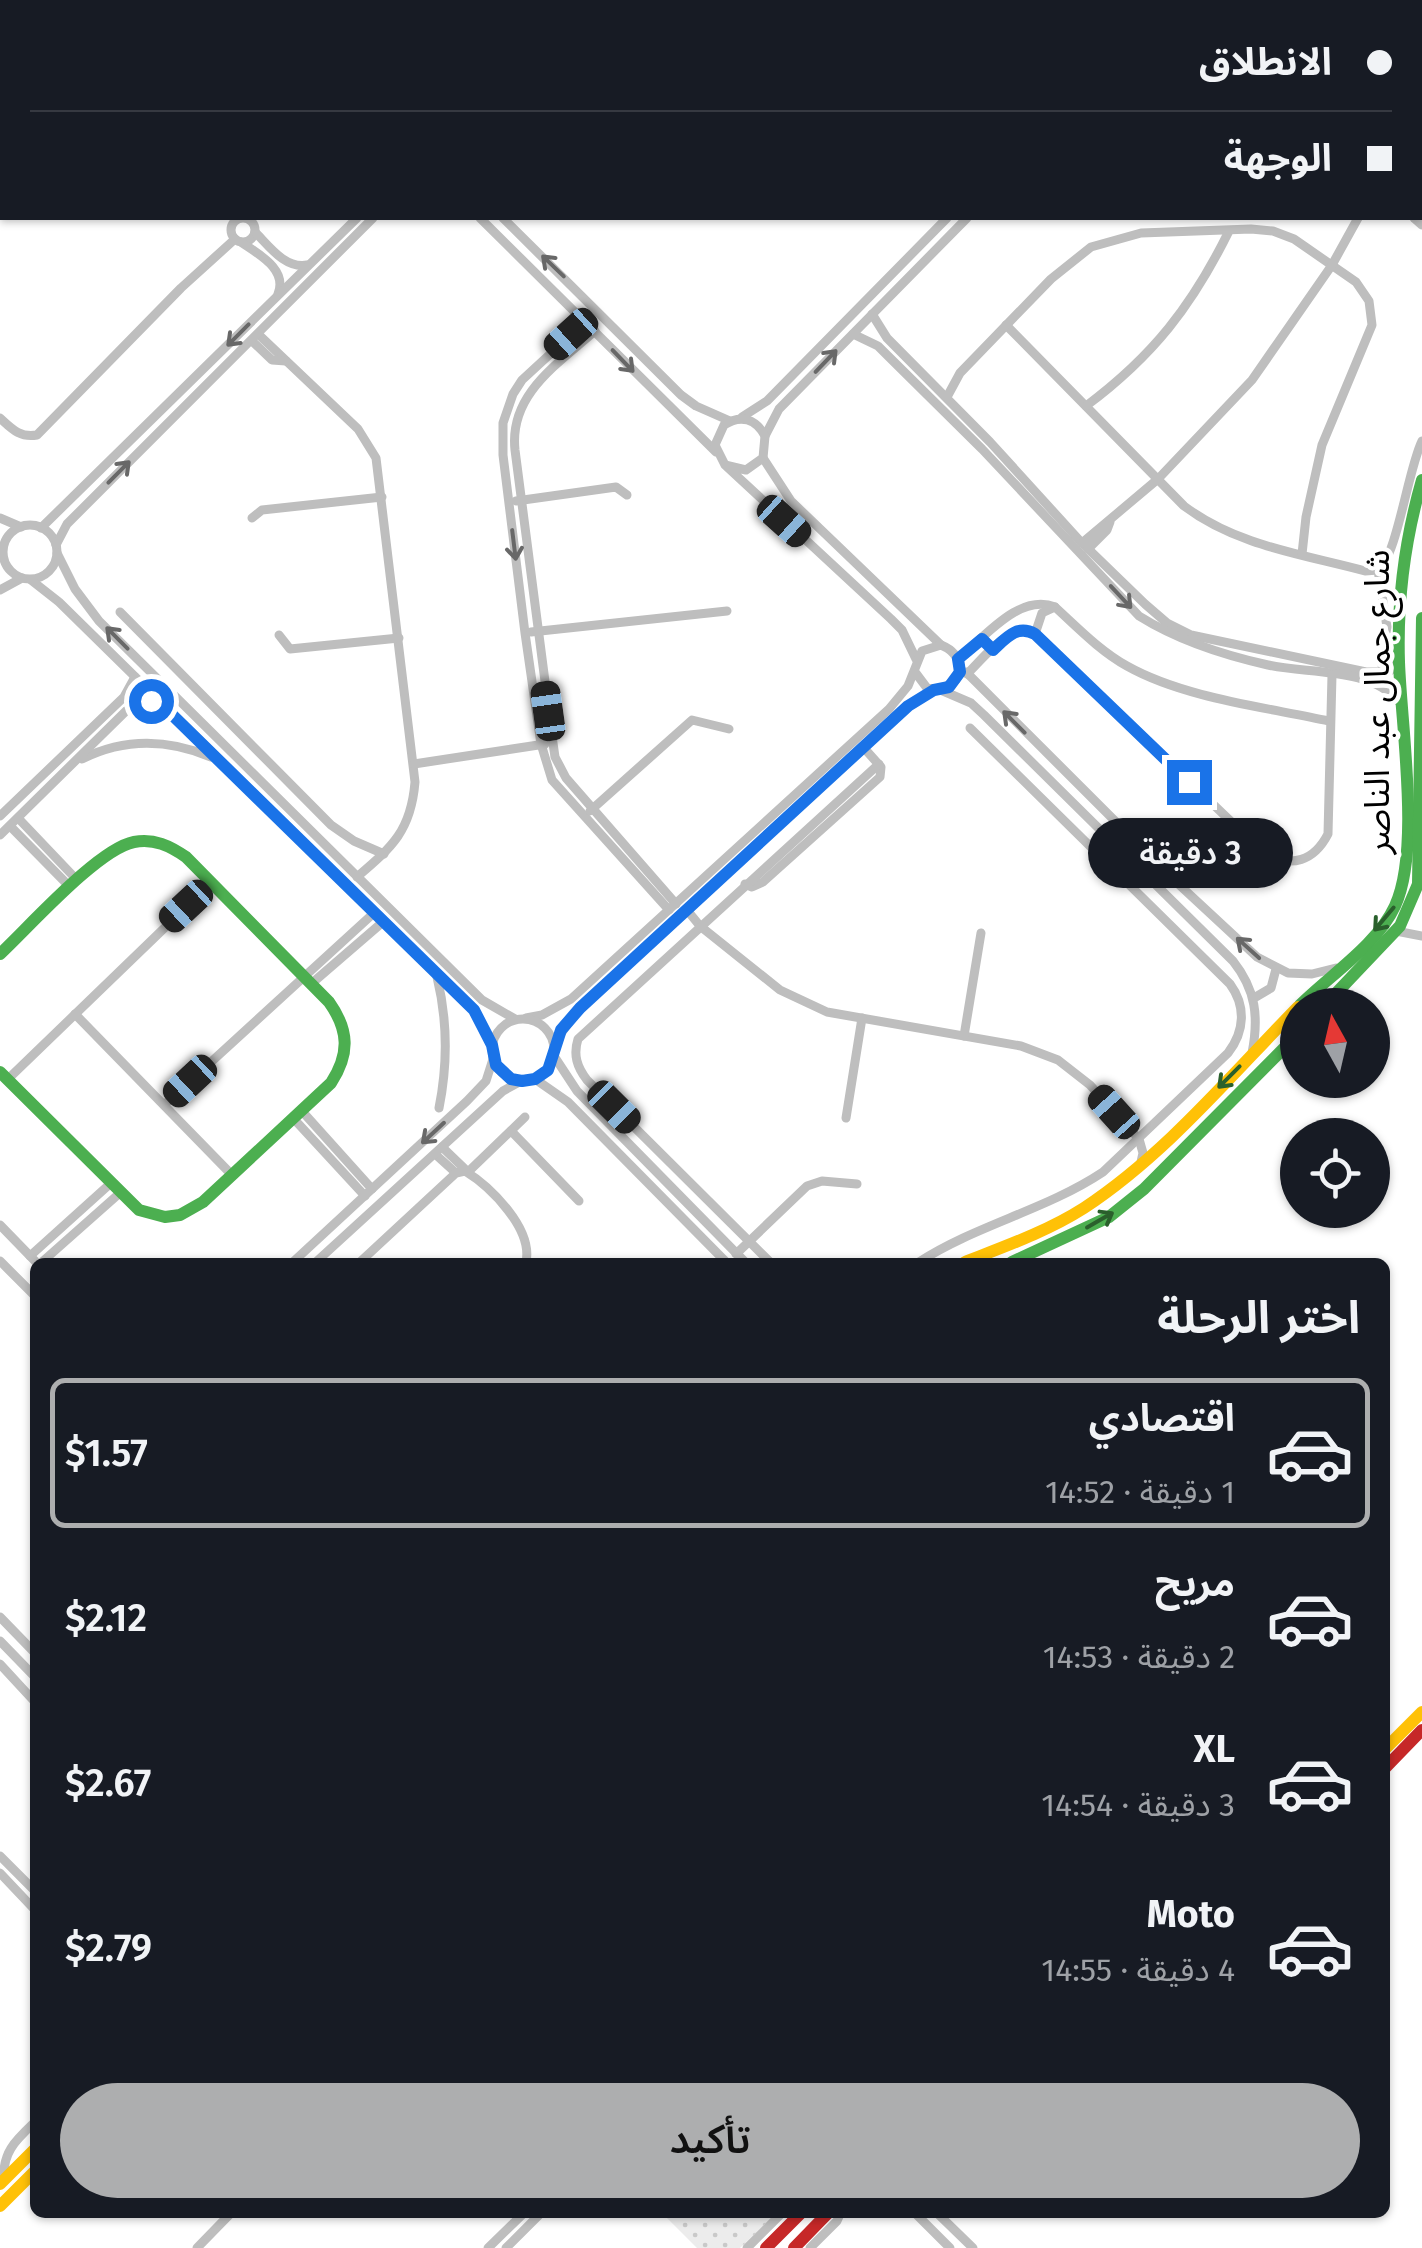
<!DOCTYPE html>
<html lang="ar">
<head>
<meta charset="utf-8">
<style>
	body { margin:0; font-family:"Fira Sans","Noto Sans Arabic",sans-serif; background:#20242c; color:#f1f3f6; direction:rtl; height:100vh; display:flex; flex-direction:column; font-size:38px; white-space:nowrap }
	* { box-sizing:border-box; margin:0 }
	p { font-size:32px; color:#9ea1a6 }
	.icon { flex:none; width:55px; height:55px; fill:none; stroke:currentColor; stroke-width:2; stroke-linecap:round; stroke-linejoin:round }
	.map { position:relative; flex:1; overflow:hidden; direction:ltr }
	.drawer { position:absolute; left:30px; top:1258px; width:1360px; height:960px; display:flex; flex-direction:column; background:#171b24; border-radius:15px; box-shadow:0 2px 8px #0004; direction:rtl }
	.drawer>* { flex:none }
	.top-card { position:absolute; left:0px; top:0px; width:1422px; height:220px; box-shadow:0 2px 8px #0004; direction:rtl; display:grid; align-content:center; height:220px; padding:0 30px; background:#171b24 }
	.needle { width:65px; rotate:352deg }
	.controls { position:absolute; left:1280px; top:988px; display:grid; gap:20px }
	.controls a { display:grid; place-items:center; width:110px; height:110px; border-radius:50%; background:#171b24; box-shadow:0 2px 8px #0004; font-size:50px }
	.end { position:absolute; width:45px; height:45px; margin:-22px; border:12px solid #1a73e8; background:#fff; box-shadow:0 0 0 5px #fff }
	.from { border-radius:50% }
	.bubble { position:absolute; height:70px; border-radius:35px; background:#171b24; box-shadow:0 2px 8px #0004; font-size:32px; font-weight:600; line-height:70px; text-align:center; direction:rtl }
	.car { position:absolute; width:30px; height:60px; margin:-30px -15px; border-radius:12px; box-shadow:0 0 8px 2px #0007; background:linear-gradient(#222 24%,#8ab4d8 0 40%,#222 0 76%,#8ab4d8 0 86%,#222 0) }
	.top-card b { display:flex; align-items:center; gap:35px; height:95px; font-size:38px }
	.top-card b+b { border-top:2px solid #363941 }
	.top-card i { width:25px; height:25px; background:#f1f3f6 }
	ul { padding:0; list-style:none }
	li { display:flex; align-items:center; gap:30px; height:150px; margin:0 20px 15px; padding:0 10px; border:5px solid transparent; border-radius:15px }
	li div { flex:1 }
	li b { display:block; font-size:38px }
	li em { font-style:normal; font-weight:600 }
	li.active { border-color:#adaeaf }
	li>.icon { width:90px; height:90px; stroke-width:1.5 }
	h2 { padding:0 30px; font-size:45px; line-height:120px }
	.primary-button { display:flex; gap:20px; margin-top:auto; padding:20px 30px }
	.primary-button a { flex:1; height:115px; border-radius:60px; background:#adaeaf; color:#111; font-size:40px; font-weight:600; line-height:115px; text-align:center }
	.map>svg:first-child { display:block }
</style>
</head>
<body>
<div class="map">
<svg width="1422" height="2248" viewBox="0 0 1422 2248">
	<defs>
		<pattern id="park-dots" width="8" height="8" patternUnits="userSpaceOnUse" patternTransform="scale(2.5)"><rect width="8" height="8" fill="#ececec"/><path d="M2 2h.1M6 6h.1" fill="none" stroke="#c9c9c9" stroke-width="1.8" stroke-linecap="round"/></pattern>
	</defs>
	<rect width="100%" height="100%" fill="#fff"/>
	<polygon fill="url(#park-dots)" points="669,2213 669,2212 776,2213 740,2248 697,2248 665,2216"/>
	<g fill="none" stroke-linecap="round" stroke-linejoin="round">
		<g stroke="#bebebe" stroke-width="9">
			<polyline points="7,0 10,2"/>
			<polyline points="437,0 438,2"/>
			<polyline points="1040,0 1040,2"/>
			<polyline points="1115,0 1115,2"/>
			<polyline points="1391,0 1397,2"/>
			<polyline points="1417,0 1420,2"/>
			<polyline points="38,2 41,0"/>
			<polyline points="424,2 424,0"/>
			<polyline points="1055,2 1055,0"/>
			<polyline points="1420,13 1422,14"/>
			<polyline points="0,15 2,5"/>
			<polyline points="0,44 2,42"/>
			<polyline points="1420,114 1422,116"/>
			<polyline points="0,154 2,152"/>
			<polyline points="1420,208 1422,210"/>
			<polyline points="480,218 716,452"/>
			<polyline points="503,218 681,395 696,406 730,421"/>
			<polyline points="1414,218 1422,225"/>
			<circle cx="243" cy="230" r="12"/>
			<path d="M255,232C269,246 285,269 307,265"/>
			<path d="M241,242C258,254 288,269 278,294"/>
			<polyline points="872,314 887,338 990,442 1080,541 1145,604 1167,623 1191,635 1366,672 1386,672 1400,667"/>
			<polyline points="586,321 522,380 513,394 503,423 503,455 525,633 541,744 552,780 669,910"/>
			<path d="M1006,325L1184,506C1237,546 1302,554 1365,571L1378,570C1397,557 1408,469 1422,441"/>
			<path d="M595,331C558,364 509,394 515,450L553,743L555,757L566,778L676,904"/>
			<path d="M258,334L358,429L376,458L415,782C411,831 392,847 357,877"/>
			<path d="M853,334L878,346L887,355L982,449L1139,616C1179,641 1223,655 1268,665C1308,674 1371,667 1399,702"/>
			<polyline points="252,341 272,360 286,361"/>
			<polyline points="947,397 960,373 1051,279 1091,247 1141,233 1251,229 1273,231 1294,239 1356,282 1369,301 1372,325 1322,445 1306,517 1302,554"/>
			<path d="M1086,406C1153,356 1192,306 1229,231"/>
			<polyline points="742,417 767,401 947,218"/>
			<path d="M0,418C12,429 20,438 37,435L181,288L235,239"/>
			<polyline points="765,436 779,409 967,218"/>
			<polyline points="763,458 791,501 941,645"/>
			<path d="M725,465L746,470L763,458L765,436C756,419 741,414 724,425L715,445L725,465L891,619L902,630L916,659"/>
			<polyline points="516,501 616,487 627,495"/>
			<polyline points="0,518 21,527"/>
			<polyline points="252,518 262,510 382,497"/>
			<circle cx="30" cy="552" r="27"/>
			<polyline points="41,528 357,218"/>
			<polyline points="1082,543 1158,479 1252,380 1332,265 1358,218"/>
			<polyline points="56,545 67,524 373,218"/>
			<polyline points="1088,549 1107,530 1110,522"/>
			<polyline points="57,553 75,589 99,621 482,1000 515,1019"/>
			<polyline points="1378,570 1387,627 1380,661 1382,665 1392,665"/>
			<polyline points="31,580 59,602 460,996 473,1010 492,1045"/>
			<polyline points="0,590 22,578"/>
			<polyline points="120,612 331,825 354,841 384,854"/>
			<polyline points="531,632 727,611"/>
			<polyline points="1035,634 1042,613 1055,607"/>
			<polyline points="279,635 290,649 399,638"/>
			<path d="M958,659C985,637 1019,593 1055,607C1078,628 1100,651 1127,666C1184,698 1265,707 1329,721"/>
			<polyline points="966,672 1174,880 1257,957 1288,973 1312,974 1336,968"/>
			<path d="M967,674C984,658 1010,621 1035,634L1265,854C1292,868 1314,861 1328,834L1332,675"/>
			<path d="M943,691L971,703L984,715L1233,961C1256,990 1259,1017 1252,1053"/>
			<path d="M82,759C124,738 168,739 211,757"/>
			<polyline points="414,764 545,744"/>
			<polyline points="590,811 692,720 729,729"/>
			<polyline points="0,816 124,697 135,677"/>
			<polyline points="18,818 77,880"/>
			<polyline points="10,826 70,887"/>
			<polyline points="0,835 126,711 143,702 159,701"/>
			<polyline points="745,884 752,887 763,882 880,777 881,767 864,748"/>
			<polyline points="687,910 700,926 780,990 827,1012 1021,1046 1058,1060 1090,1085 1139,1139 1143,1153 1141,1162"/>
			<polyline points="1396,931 1422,936"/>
			<path d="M437,977C448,1022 448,1063 439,1108"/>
			<polyline points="311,984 384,921"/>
			<polyline points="1254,998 1271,988 1276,969"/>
			<polyline points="75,1014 232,1175"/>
			<path d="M526,1018L542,1015L571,999L889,709L908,686L922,651L941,645C958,652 962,664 956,680L940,690L927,688L915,672"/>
			<circle cx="523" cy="1050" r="31"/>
			<polyline points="964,1036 981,933"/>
			<polyline points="554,1043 580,1007 908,706 933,690"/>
			<polyline points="554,1056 577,1091 745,1262"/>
			<polyline points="535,1079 568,1102 726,1262"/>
			<polyline points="7,1080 211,883"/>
			<polyline points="164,1105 375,912"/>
			<polyline points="301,1110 372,1189"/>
			<polyline points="293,1118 365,1196"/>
			<polyline points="846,1118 862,1018"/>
			<polyline points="511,1131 579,1201"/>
			<polyline points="442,1147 468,1172 525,1117"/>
			<polyline points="435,1154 456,1173"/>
			<polyline points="0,1225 35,1261"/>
			<polyline points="736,1254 807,1186 822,1181 857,1184"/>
			<polyline points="30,1256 111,1183"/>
			<polyline points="0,1261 35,1296"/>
			<polyline points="42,1262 121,1192"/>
			<polyline points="293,1262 467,1101 486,1081 493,1059"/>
			<polyline points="316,1262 503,1091 521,1081"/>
			<path d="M360,1262L456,1173L465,1171C491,1187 533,1229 526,1262"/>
			<path d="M770,1262L587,1080C577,1067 573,1055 578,1039L879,764"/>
			<path d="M919,1262C976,1225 1046,1210 1103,1172L1228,1053C1245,1031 1246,1006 1230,984L970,728"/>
			<polyline points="0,1617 35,1653"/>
			<polyline points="0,1641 35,1677"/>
			<polyline points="0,1664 35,1702"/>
			<polyline points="0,1856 35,1891"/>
			<polyline points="0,1873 35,1910"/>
			<path d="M4,2180C2,2152 16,2140 35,2122"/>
			<polyline points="914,2212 950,2248"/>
			<polyline points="936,2212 973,2248"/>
			<polyline points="197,2248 232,2212"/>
			<polyline points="488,2248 525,2212"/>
			<polyline points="506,2248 542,2212"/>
			<polyline points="747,2248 783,2212"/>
			<polyline points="810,2248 837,2221 841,2212"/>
		</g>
		<g stroke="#4caf50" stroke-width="12">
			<path d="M0,954C29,927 98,849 134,842C154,838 170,846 186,857L329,1002C349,1030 350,1054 331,1083L203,1202L180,1215L165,1217L139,1210L0,1072"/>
			<path d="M1300,1005C1330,975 1377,945 1395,906C1421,850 1401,725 1399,662C1397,600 1405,539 1422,480"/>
			<polyline points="1325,1005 1400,926 1418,884 1422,618"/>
			<polyline points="1012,1262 1109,1217 1144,1189 1298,1034"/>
		</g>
		<g stroke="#ffc107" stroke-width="12">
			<path d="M965,1262C1006,1246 1048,1231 1084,1208C1166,1154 1230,1076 1298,1007"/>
			<polyline points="1385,1749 1422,1712"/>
			<polyline points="0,2184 35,2149"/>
			<polyline points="0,2206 35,2171"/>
		</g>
		<g stroke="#c62828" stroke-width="12">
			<polyline points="1385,1768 1422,1730"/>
			<polyline points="766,2248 802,2212"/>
			<polyline points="794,2248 829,2212"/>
		</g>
	</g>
	<defs><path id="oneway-shaft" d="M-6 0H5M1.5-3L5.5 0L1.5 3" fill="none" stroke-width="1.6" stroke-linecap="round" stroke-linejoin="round" transform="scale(2.5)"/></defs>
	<g stroke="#686868">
		<use href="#oneway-shaft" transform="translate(553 266) rotate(-136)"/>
		<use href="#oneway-shaft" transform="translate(238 335) rotate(135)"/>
		<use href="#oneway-shaft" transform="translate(623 361) rotate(46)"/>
		<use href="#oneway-shaft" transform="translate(826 361) rotate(-46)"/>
		<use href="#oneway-shaft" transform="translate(119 472) rotate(-45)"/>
		<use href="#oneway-shaft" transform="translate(514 545) rotate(83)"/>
		<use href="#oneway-shaft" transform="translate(1121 597) rotate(47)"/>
		<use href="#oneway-shaft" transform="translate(117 638) rotate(-135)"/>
		<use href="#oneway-shaft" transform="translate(1014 722) rotate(-135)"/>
		<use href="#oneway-shaft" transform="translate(1248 948) rotate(-138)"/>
		<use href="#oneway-shaft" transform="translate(433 1133) rotate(137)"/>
	</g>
	<g stroke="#2a602c">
		<use href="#oneway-shaft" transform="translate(1384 919) rotate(130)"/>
		<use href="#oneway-shaft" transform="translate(1229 1077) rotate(135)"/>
		<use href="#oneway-shaft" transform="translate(1100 1220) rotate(-30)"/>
	</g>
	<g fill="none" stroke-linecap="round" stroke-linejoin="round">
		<path stroke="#1a73e8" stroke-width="12" d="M151,701H158L474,1010L492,1045L496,1065L511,1079L522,1081L535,1079L548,1070L561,1030L580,1008L908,706L934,690L949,687L960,672L958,659L982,639L993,650C1006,638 1017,624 1035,634L1189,782"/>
	</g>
	<g text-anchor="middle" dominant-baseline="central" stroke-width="9" stroke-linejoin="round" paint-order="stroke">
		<g font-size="35" fill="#000" stroke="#fff">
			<text transform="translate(1377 702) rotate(-90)">شارع جمال عبد الناصر</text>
		</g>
	</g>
</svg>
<div class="controls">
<a><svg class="needle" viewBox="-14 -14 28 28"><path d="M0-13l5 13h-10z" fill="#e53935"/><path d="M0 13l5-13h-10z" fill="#9ea1a6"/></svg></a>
<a><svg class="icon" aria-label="locate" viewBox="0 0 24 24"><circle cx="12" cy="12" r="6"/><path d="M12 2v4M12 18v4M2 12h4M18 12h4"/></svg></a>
</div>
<i class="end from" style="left:151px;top:701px"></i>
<i class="end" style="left:1189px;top:782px"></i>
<div class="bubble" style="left:1088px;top:818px;width:205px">3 دقيقة</div>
<i class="car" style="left:571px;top:334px;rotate:228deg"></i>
<i class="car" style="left:784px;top:521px;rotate:132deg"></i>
<i class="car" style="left:548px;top:711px;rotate:352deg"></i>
<i class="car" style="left:186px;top:906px;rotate:227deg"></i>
<i class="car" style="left:190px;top:1081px;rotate:227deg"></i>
<i class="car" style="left:614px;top:1107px;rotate:135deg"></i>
<i class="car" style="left:1114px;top:1112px;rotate:318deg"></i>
<div class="top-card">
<b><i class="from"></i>الانطلاق</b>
<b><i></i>الوجهة</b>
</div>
<section class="drawer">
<h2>اختر الرحلة</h2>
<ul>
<li class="active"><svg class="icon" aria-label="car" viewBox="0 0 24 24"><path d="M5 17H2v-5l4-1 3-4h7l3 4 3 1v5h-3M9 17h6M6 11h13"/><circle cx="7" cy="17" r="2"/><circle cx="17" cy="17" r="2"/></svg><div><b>اقتصادي</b><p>1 دقيقة · 14:52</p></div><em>$1.57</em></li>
<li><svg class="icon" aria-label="car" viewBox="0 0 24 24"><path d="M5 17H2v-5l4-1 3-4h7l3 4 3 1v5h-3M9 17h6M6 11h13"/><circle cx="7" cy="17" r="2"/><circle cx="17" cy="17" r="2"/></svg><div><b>مريح</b><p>2 دقيقة · 14:53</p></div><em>$2.12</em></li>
<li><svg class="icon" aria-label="car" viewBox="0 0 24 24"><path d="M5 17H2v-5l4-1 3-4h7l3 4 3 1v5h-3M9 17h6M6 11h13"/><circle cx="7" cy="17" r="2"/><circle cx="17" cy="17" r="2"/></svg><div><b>XL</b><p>3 دقيقة · 14:54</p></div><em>$2.67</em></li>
<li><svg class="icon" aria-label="car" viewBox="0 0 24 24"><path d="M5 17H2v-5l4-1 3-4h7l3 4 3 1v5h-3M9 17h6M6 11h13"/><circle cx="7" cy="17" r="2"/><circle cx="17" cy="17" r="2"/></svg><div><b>Moto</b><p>4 دقيقة · 14:55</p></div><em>$2.79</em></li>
</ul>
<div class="primary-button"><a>تأكيد</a></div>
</section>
</div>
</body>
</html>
